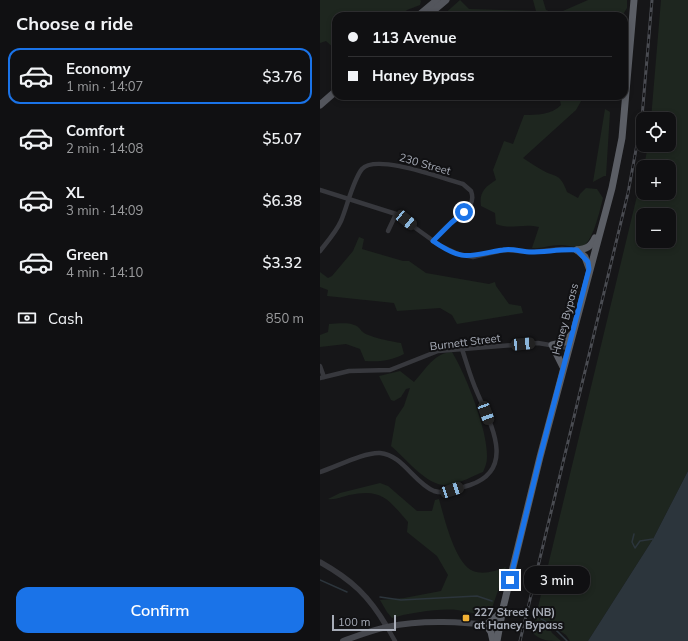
<!DOCTYPE html>
<html lang="en">
<head>
<meta charset="utf-8">
<style>
	body { margin:0; font-family:Mulish,sans-serif; background:#19191b; color:#f1f3f6; height:100vh; display:flex; flex-direction:column; font-size:15px; white-space:nowrap }
	* { box-sizing:border-box; margin:0 }
	p { font-size:13px; color:#9c9d9f }
	.icon { flex:none; width:22px; height:22px; fill:none; stroke:currentColor; stroke-width:2; stroke-linecap:round; stroke-linejoin:round }
	.map { position:relative; flex:1; overflow:hidden }
	.panel { display:flex; flex-direction:column; background:#101012; width:320px }
	.panel>* { flex:none }
	.hud { position:absolute; left:12px; top:12px; width:296px; height:88px; border-radius:12px; box-shadow:0 2px 6px #0003,0 0 0 1px #303032; display:grid; align-content:center; height:88px; padding:0 16px; background:#101012 }
	.buttons { position:absolute; left:316px; top:112px; display:grid; gap:8px }
	.buttons a { display:grid; place-items:center; width:40px; height:40px; border-radius:8px; background:#101012; box-shadow:0 2px 6px #0003,0 0 0 1px #303032; font-size:20px }
	.scale { position:absolute; left:12px; bottom:10px; width:64px; box-sizing:border-box; padding-left:4px; border:2px solid #a8adb8; border-top:0; font-size:11px; line-height:14px; white-space:nowrap; color:#a8adb8; -webkit-text-stroke:3px #111113; paint-order:stroke }
	.end { position:absolute; width:18px; height:18px; margin:-9px; border:5px solid #1a73e8; background:#fff; box-shadow:0 0 0 2px #fff }
	.from { border-radius:50% }
	.bubble { position:absolute; height:28px; border-radius:12px; background:#101012; box-shadow:0 2px 6px #0003,0 0 0 1px #303032; font-size:13px; font-weight:600; line-height:28px; text-align:center }
	.car { position:absolute; width:12px; height:24px; margin:-12px -6px; border-radius:5px; box-shadow:0 0 3px 1px #0007; background:linear-gradient(#222 24%,#8ab4d8 0 40%,#222 0 76%,#8ab4d8 0 86%,#222 0) }
	.hud b { display:flex; align-items:center; gap:14px; height:38px; font-size:15px }
	.hud b+b { border-top:1px solid #303032 }
	.hud i { width:10px; height:10px; background:#f1f3f6 }
	ul { padding:0; list-style:none }
	li { display:flex; align-items:center; gap:12px; height:56px; margin:0 8px 6px; padding:0 8px; border:2px solid transparent; border-radius:12px }
	li div { flex:1 }
	li b { display:block; font-size:15px }
	li em { font-style:normal; font-weight:600 }
	li.active { border-color:#1a73e8 }
	li>.icon { width:36px; height:36px; stroke-width:1.5 }
	h2 { padding:0 16px; font-size:18px; line-height:48px }
	.pay { display:flex; align-items:center; gap:10px; height:44px; padding:0 16px; font-size:15px }
	.pay p { margin-inline-start:auto }
	.primary-button { display:flex; gap:8px; margin-top:auto; padding:8px 16px }
	.primary-button a { flex:1; height:46px; border-radius:12px; background:#1a73e8; color:#fff; font-size:16px; font-weight:600; line-height:46px; text-align:center }
	main { display:flex; flex:1; min-height:0 }
	.map>svg:first-child { display:block }
</style>
</head>
<body>
<main>
<section class="panel">
<h2>Choose a ride</h2>
<ul>
<li class="active"><svg class="icon" aria-label="car" viewBox="0 0 24 24"><path d="M5 17H2v-5l4-1 3-4h7l3 4 3 1v5h-3M9 17h6M6 11h13"/><circle cx="7" cy="17" r="2"/><circle cx="17" cy="17" r="2"/></svg><div><b>Economy</b><p>1 min · 14:07</p></div><em>$3.76</em></li>
<li><svg class="icon" aria-label="car" viewBox="0 0 24 24"><path d="M5 17H2v-5l4-1 3-4h7l3 4 3 1v5h-3M9 17h6M6 11h13"/><circle cx="7" cy="17" r="2"/><circle cx="17" cy="17" r="2"/></svg><div><b>Comfort</b><p>2 min · 14:08</p></div><em>$5.07</em></li>
<li><svg class="icon" aria-label="car" viewBox="0 0 24 24"><path d="M5 17H2v-5l4-1 3-4h7l3 4 3 1v5h-3M9 17h6M6 11h13"/><circle cx="7" cy="17" r="2"/><circle cx="17" cy="17" r="2"/></svg><div><b>XL</b><p>3 min · 14:09</p></div><em>$6.38</em></li>
<li><svg class="icon" aria-label="car" viewBox="0 0 24 24"><path d="M5 17H2v-5l4-1 3-4h7l3 4 3 1v5h-3M9 17h6M6 11h13"/><circle cx="7" cy="17" r="2"/><circle cx="17" cy="17" r="2"/></svg><div><b>Green</b><p>4 min · 14:10</p></div><em>$3.32</em></li>
</ul>
<div class="pay"><svg class="icon" aria-label="cash" viewBox="0 0 24 24"><path d="M3 7h18v10H3z"/><circle cx="12" cy="12" r="2"/></svg>Cash<p>850 m</p></div>
<div class="primary-button"><a>Confirm</a></div>
</section>
<div class="map">
<svg width="368" height="641" viewBox="0 0 368 641">
	<rect width="100%" height="100%" fill="#161618"/>
	<g fill="#1e261f" fill-rule="evenodd">
		<polygon points="0,0 100,0 101,1 100,5 87,10 80,16 16,16 16,50 6,41 0,43"/>
		<polygon points="140,0 149,9 216,11 213,0 223,0 226,10 236,14 268,0 307,0 307,8 302,16 122,16"/>
		<path d="M341,0H368V471L333,539L268,641H250L246,635L220,617L219,619L228,624L232,633L241,641C229,641 220,641 212,632L323,171V193H349V167H324L328,145H349V119H331ZM323,215H349V241H323Z"/>
		<path d="M239,96H264L256,110L203,158C209,162 215,166 222,170C235,178 240,172 247,192L258,198L260,194L266,188L277,189L283,198C280,209 273,244 261,247C254,248 247,245 240,245C230,245 221,249 212,248L219,227C203,223 190,230 176,224L175,213L161,206C159,192 165,187 176,180L173,170L184,141L193,144L204,115C216,115 232,115 241,105Z"/>
		<polygon points="285,109 290,112 286,176 284,176 273,182"/>
		<polygon points="39,237 44,239 42,249 83,261 89,261 106,273 169,284 175,282 176,286 189,304 201,306 203,313 137,324 132,315 120,308 77,311 74,303 7,296 8,290 0,287 0,272 8,278 12,276 33,251"/>
		<path d="M9,324C17,324 26,322 34,325C39,326 40,330 44,333C50,337 73,342 81,343L84,354C70,361 59,362 45,361L40,349L26,344L0,347V335L8,332Z"/>
		<path d="M132,352C146,375 168,431 167,457C167,463 165,467 163,472C153,476 142,482 131,485C108,489 87,459 71,446L76,418L84,406L90,388L86,389L81,397L74,401L71,400L59,376L80,371L94,382C106,369 114,353 132,352Z"/>
		<path d="M60,483L68,486L97,511H112L115,500L119,499C124,517 135,564 153,571C163,575 176,571 186,567L172,608L168,613C157,616 148,611 137,610C121,608 88,613 72,618L67,612L60,600L84,598L121,591L128,575L117,556L87,532L88,522C68,499 62,488 29,495C21,497 16,500 8,499L20,493Z"/>
	</g>
	<polygon fill="#2c353c" points="368,471 368,641 268,641 333,539"/>
	<g fill="none" stroke-linecap="round" stroke-linejoin="round">
		<g stroke="#2c353c" stroke-width="1.5">
			<polyline points="314,534 312,542 315,548 320,541 333,539"/>
			<polyline points="0,580 27,592"/>
			<polyline points="60,597 81,600 157,596 172,601"/>
			<polyline points="193,610 204,613"/>
			<path d="M221,619C228,621 241,635 247,641"/>
		</g>
		<g stroke="#37383d" stroke-width="4.5">
			<polyline points="0,190 76,214 119,245 138,254 153,257 184,250 212,252 242,249 257,250"/>
			<polyline points="68,231 76,214"/>
			<path d="M0,251C7,242 16,232 21,221C27,207 33,180 42,169C56,153 124,179 143,184L151,191C157,207 141,213 131,223C124,228 119,235 113,241"/>
			<polyline points="0,366 4,377"/>
			<polyline points="0,378 29,371 70,370 118,351 218,343 248,348"/>
			<path d="M0,472C16,467 44,452 60,453C83,455 94,483 114,491C126,495 139,488 150,485C197,469 170,423 157,392C151,379 147,364 142,349"/>
			<polyline points="67,627 75,641"/>
		</g>
		<path stroke="#37383d" stroke-width="5.5" d="M0,562C32,580 49,596 67,627"/>
		<path stroke="#45474d" stroke-width="6" d="M23,641C37,636 52,630 67,627C104,619 142,622 180,626"/>
		<g stroke="#53555c" stroke-width="7">
			<polyline points="98,16 117,0"/>
			<polyline points="107,16 126,0"/>
			<polyline points="0,105 16,91"/>
		</g>
		<g stroke="#5b5e65" stroke-width="7">
			<path d="M257,250C266,249 271,247 275,238"/>
			<polyline points="257,250 265,257 269,268"/>
			<polyline points="243,367 232,345 245,342 251,335"/>
			<polyline points="173,641 171,632 166,625 177,616 182,610"/>
			<polyline points="177,641 183,608 220,457 292,188 302,138 314,0"/>
		</g>
		<defs>
			<polyline id="rail" points="200,641 308,193 322,117 332,0"/>
		</defs>
		<use href="#rail" stroke="#4a4c52" stroke-width="3"/>
		<use href="#rail" stroke="#111113" stroke-width="1.5" stroke-dasharray="4.5" stroke-linecap="butt"/>
	</g>
	<g fill="none" stroke-linecap="round" stroke-linejoin="round">
		<path stroke="#1a73e8" stroke-width="5" d="M144,212L131,223L113,241C145,263 149,255 183,250C192,248 202,252 211,252C226,252 241,249 257,250L268,262L269,269L220,457L190,580"/>
	</g>
	<rect fill="#f2b134" stroke="#111113" stroke-width="1.5" x="142" y="614" width="8" height="8" rx="2"/>
	<g text-anchor="middle" dominant-baseline="central" stroke-width="4" stroke-linejoin="round" paint-order="stroke">
		<g font-size="11" fill="#a8adb8" stroke="#111113">
			<text transform="translate(105 164) rotate(16)">230 Street</text>
			<text transform="translate(245 319) rotate(-75)">Haney Bypass</text>
			<text transform="translate(145 342) rotate(-7)">Burnett Street</text>
		</g>
		<g font-size="11" font-weight="bold" fill="#a8adb8" stroke="#111113" text-anchor="start">
			<text x="154" y="612">227 Street (NB)<tspan x="154" dy="13">at Haney Bypass</tspan></text>
		</g>
	</g>
</svg>
<div class="buttons">
<a><svg class="icon" aria-label="locate" viewBox="0 0 24 24"><circle cx="12" cy="12" r="6"/><path d="M12 2v4M12 18v4M2 12h4M18 12h4"/></svg></a>
<a>+</a>
<a>−</a>
</div>
<div class="scale">100 m</div>
<i class="end from" style="left:144px;top:212px"></i>
<i class="end" style="left:190px;top:580px"></i>
<div class="bubble" style="left:204px;top:566px;width:66px">3 min</div>
<i class="car" style="left:86px;top:220px;rotate:129deg"></i>
<i class="car" style="left:203px;top:344px;rotate:85deg"></i>
<i class="car" style="left:166px;top:413px;rotate:160deg"></i>
<i class="car" style="left:132px;top:490px;rotate:72deg"></i>
<div class="hud">
<b><i class="from"></i>113 Avenue</b>
<b><i></i>Haney Bypass</b>
</div>
</div>
</main>
</body>
</html>
